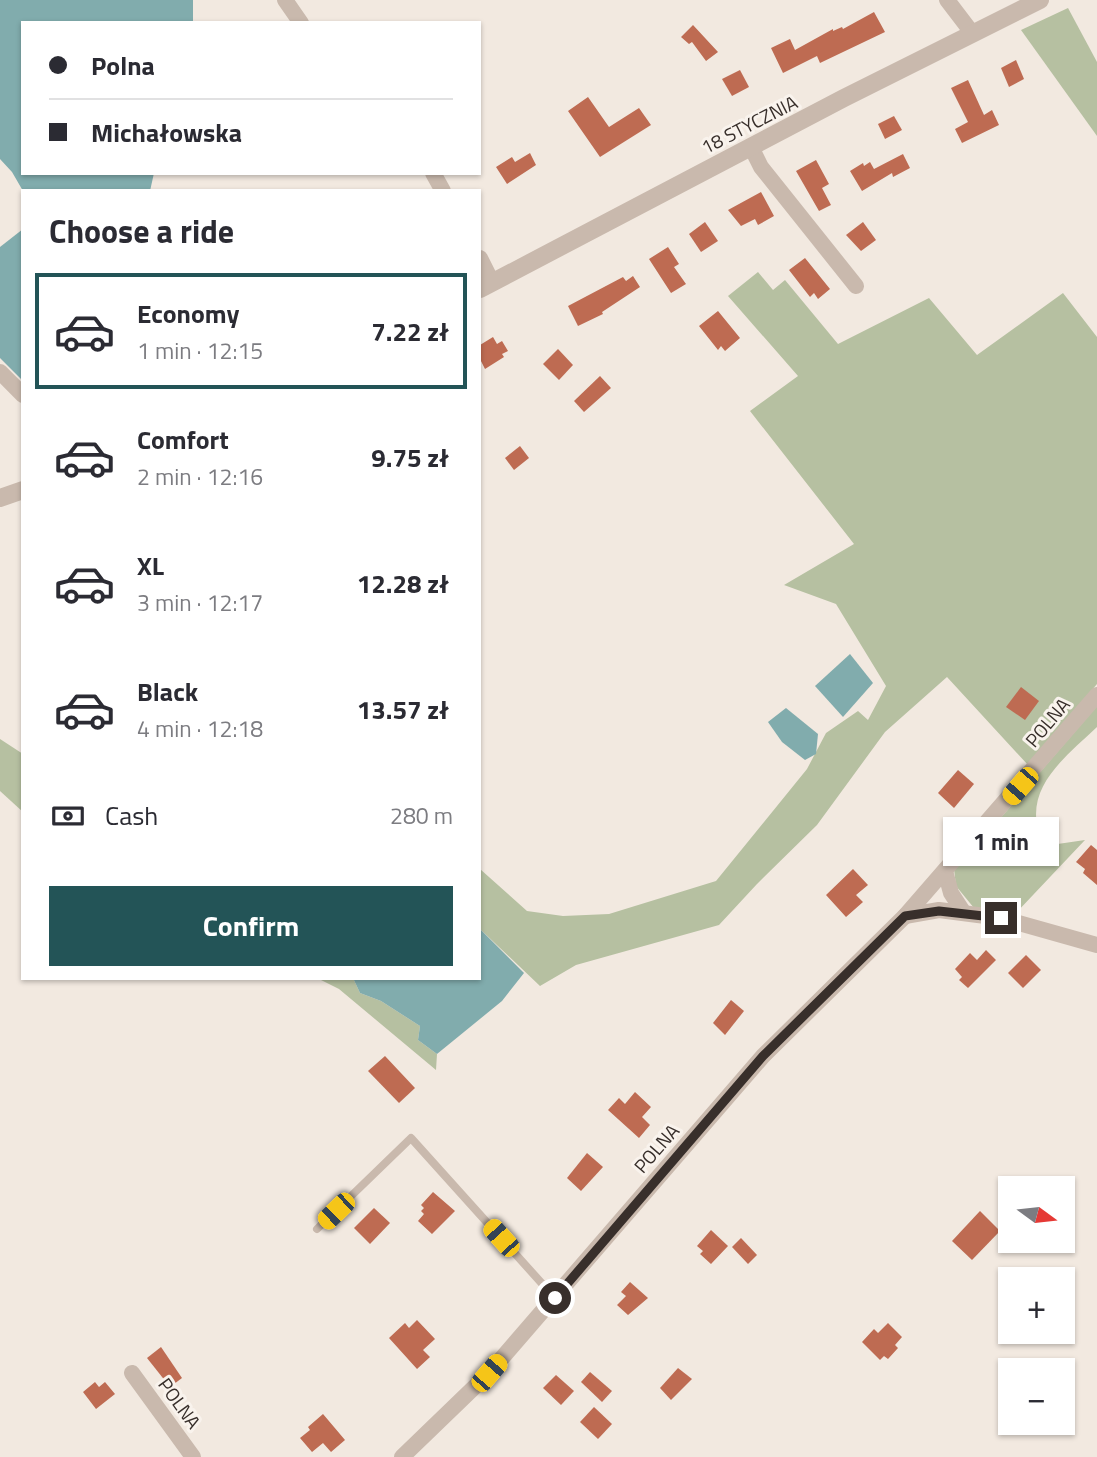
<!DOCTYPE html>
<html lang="en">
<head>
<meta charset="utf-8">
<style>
	body { margin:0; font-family:"Titillium Web",sans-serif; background:#f2f2f3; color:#2b2b33; height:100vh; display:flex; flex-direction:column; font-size:26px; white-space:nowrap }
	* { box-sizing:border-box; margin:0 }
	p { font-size:23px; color:#7c7c81 }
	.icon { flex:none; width:38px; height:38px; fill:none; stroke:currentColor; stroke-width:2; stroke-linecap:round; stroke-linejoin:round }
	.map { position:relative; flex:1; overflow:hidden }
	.panel { position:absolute; left:21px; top:189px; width:460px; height:791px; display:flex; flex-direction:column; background:#fff; border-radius:0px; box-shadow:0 2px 5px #0004 }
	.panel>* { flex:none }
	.banner { position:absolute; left:21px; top:21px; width:460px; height:154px; border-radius:0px; box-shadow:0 2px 5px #0004; display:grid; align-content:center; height:154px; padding:0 28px; background:#fff }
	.needle { width:46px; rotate:105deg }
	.buttons { position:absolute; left:998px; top:1176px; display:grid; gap:14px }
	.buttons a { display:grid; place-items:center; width:77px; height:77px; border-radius:0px; background:#fff; box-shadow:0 2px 5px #0004; font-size:35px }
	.end { position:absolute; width:32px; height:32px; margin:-16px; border:9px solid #382f2b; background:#fff; box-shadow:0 0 0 4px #fff }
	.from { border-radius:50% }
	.bubble { position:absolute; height:49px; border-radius:0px; background:#fff; box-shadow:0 2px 5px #0004; font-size:23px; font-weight:700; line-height:49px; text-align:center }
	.car { position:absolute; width:21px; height:42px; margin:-21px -10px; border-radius:9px; box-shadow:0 0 5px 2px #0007; background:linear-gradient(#f5c518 24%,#345 0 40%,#f5c518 0 76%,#345 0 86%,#f5c518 0) }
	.banner b { display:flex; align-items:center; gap:24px; height:66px; font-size:26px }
	.banner b+b { border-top:2px solid #e1e1e2 }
	.banner i { width:18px; height:18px; background:#2b2b33 }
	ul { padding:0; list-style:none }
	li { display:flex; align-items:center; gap:21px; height:116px; margin:0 14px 10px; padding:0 14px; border:4px solid transparent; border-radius:0px }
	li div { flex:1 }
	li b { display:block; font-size:26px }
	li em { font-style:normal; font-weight:700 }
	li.selected { border-color:#235457 }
	li>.icon { width:63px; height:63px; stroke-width:1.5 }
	h2 { padding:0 28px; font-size:32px; line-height:84px }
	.pay { display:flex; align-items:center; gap:18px; height:77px; padding:0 28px; font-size:26px }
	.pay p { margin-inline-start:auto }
	.action { display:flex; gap:14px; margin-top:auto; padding:14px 28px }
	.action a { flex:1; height:80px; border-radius:0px; background:#235457; color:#fff; font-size:28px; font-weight:700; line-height:80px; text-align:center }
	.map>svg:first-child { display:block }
</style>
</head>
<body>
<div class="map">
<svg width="1097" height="1457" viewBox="0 0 1097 1457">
	<rect width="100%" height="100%" fill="#f2e9e0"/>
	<g fill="#b6c0a1">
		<polygon points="1068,8 1097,62 1097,136 1021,30"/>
		<polygon points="758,272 773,290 785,280 838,344 929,298 977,355 1063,293 1097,337 1097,684 1028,765 947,677 885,732 817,825 757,884 719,925 576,965 540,986 480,929 480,869 527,911 563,916 609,914 716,881 807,769 826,733 858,711 868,720 886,686 836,604 784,585 854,544 750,411 798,376 728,296"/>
		<path d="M1097,706V727C1061,761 1018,792 1044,846L1085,840L1015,914L974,908L956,886L954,869L979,843Z"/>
		<polygon points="0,739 23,754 23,812 0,791"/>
		<polygon points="317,978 353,978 360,993 381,1001 420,1026 418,1040 437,1054 436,1070 339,989"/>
	</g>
	<g fill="#81acad">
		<polygon points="0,0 193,0 193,23 23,23 23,173 154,173 150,191 23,191 12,172 0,159"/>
		<polygon points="23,229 23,381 0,358 0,247"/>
		<polygon points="850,654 873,683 843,717 815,686"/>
		<polygon points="786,708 818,734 816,754 805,760 782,742 768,722"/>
		<polygon points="480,929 524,973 502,1001 437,1054 418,1040 420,1026 381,1001 360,993 353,978 480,978"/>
	</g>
	<g fill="#be6b52">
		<polygon points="874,12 885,32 820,63 817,56 783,73 771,48 790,39 795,50 833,29 833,31 842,27 843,29"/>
		<polygon points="693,25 718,52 706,61 692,42 689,44 681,37"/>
		<polygon points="1016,60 1024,79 1009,87 1001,68"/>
		<polygon points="740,70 749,87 732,96 722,79"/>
		<polygon points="968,80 984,115 992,110 999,125 962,143 955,129 968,122 951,88"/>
		<polygon points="588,97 609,127 639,108 651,125 600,157 568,111"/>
		<polygon points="894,116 902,130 885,139 878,124"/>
		<polygon points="530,153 536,165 507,184 496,167 512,157 515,162"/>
		<polygon points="903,154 910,168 893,177 892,173 862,191 850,171 863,163 864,166 870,162 874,169"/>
		<polygon points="816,160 829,184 822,188 831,205 819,211 796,171"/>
		<polygon points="761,192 774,216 758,225 755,219 741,226 728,210"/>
		<polygon points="705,222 718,241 701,252 689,234"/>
		<polygon points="863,222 876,240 861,251 846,235"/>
		<polygon points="668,247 679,264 674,267 686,284 671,293 649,259"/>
		<polygon points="805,258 830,289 818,299 814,293 810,297 789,270"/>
		<polygon points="633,276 640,287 602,312 603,314 578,326 568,306 623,277 626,281"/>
		<polygon points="718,311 740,338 725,351 721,346 718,350 699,326"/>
		<polygon points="493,337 497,344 502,341 508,351 502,354 504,357 485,369 480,359 480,345"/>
		<polygon points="558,349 573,365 559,380 543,364"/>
		<polygon points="600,376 611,388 584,412 574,401"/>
		<polygon points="520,446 529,458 514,470 505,458"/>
		<polygon points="1021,687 1039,701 1025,720 1006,707"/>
		<polygon points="958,770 974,784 954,808 938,793"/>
		<polygon points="1091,845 1097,850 1097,885 1083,873 1085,869 1076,862"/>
		<polygon points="853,869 868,885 856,895 863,902 846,917 826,895"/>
		<polygon points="986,950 996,960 968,988 959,980 962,977 955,969 970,953 977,960"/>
		<polygon points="1026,955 1041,970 1023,988 1008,973"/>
		<polygon points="731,1000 744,1011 725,1035 713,1023"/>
		<polygon points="385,1056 415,1088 399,1103 368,1071"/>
		<polygon points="635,1092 651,1107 642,1117 650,1125 639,1138 608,1110 619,1098 625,1104"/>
		<polygon points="587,1153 603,1167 581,1191 567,1178"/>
		<polygon points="433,1192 455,1211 432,1234 418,1221 424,1214 421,1211 424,1208 421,1205"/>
		<polygon points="374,1208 390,1223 370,1244 354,1228"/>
		<polygon points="980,1211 1000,1231 972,1260 952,1241"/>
		<polygon points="711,1230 728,1246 711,1264 700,1254 703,1251 697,1246"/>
		<polygon points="741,1238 757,1255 748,1264 732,1247"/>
		<polygon points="630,1282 648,1298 628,1315 617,1305 626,1296 621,1292"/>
		<polygon points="417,1320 435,1339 423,1350 430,1357 417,1369 389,1338 405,1323 409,1328"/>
		<polygon points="888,1323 902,1337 895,1345 898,1348 888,1359 884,1356 880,1360 862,1342 874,1329 878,1333"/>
		<polygon points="161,1347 182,1378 170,1387 147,1358"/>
		<polygon points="678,1368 692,1379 671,1400 660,1388"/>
		<polygon points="590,1372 612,1391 602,1402 581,1382"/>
		<polygon points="556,1375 574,1391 561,1405 543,1388"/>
		<polygon points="95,1382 99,1387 105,1382 115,1394 96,1409 83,1392"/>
		<polygon points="594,1407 612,1424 598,1439 580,1422"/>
		<polygon points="323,1414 345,1440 331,1452 323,1443 312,1452 300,1438 310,1430 308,1427"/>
	</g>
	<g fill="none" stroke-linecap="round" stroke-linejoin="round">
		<polyline stroke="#c9b9ad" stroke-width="8" points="317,1229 411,1138 555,1298"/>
		<g stroke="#c9b9ad" stroke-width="16">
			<polyline points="285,0 301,23"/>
			<polyline points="947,0 973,34"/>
			<polyline points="751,147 761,167 856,286"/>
			<polyline points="433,173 443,191"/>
			<polyline points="480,258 492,282"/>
			<polyline points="0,372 23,395"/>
			<polyline points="945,871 951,893 964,913"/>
			<polyline points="905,916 939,910 1001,918 1097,945"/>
			<polyline points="132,1373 193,1457"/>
			<polyline points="402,1457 489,1373 763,1056 905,916 1097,695"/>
		</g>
		<g stroke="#c9b9ad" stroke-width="18">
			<polyline points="480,289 844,98 1040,0"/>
			<polyline points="0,498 23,490"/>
		</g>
	</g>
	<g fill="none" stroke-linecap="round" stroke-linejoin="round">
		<polyline stroke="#382f2b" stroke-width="9" points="555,1298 763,1056 905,916 939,911 1001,918"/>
	</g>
	<g text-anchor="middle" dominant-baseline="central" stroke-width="6" stroke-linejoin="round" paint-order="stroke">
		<g font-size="19" fill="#382f2b" stroke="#f9f3ed">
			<text transform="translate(749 124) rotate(-27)">18 STYCZNIA</text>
			<text transform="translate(1047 722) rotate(-50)">POLNA</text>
			<text transform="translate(656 1148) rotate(-49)">POLNA</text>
			<text transform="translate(180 1403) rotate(54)">POLNA</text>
		</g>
	</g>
</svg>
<div class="buttons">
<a><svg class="needle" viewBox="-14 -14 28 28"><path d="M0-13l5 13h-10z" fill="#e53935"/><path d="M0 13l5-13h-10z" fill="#7c7c81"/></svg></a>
<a>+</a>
<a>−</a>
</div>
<i class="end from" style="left:555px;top:1298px"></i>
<i class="end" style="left:1001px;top:918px"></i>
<div class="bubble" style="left:943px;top:817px;width:116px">1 min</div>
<i class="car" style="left:1020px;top:786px;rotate:221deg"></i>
<i class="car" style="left:336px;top:1211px;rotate:226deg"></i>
<i class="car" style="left:501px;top:1238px;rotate:318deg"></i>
<i class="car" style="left:489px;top:1373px;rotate:41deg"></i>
<div class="banner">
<b><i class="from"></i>Polna</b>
<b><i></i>Michałowska</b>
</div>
<section class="panel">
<h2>Choose a ride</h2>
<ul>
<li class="selected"><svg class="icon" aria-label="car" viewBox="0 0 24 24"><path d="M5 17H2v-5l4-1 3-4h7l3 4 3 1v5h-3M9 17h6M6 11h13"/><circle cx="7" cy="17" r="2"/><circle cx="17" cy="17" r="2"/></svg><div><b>Economy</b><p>1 min · 12:15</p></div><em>7.22 zł</em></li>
<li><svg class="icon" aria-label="car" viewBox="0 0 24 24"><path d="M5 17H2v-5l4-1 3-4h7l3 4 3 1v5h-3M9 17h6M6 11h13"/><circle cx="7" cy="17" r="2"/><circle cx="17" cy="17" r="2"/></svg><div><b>Comfort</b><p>2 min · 12:16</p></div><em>9.75 zł</em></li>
<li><svg class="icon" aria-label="car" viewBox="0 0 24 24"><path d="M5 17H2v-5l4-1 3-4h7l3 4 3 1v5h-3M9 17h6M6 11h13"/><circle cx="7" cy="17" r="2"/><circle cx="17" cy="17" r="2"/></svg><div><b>XL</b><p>3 min · 12:17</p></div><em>12.28 zł</em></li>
<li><svg class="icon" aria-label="car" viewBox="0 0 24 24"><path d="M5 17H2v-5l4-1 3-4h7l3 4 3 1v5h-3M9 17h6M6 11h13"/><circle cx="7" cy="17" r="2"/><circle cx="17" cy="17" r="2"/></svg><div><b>Black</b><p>4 min · 12:18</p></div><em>13.57 zł</em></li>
</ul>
<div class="pay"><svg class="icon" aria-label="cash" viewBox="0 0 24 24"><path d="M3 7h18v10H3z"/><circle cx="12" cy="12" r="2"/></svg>Cash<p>280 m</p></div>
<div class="action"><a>Confirm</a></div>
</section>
</div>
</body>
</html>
